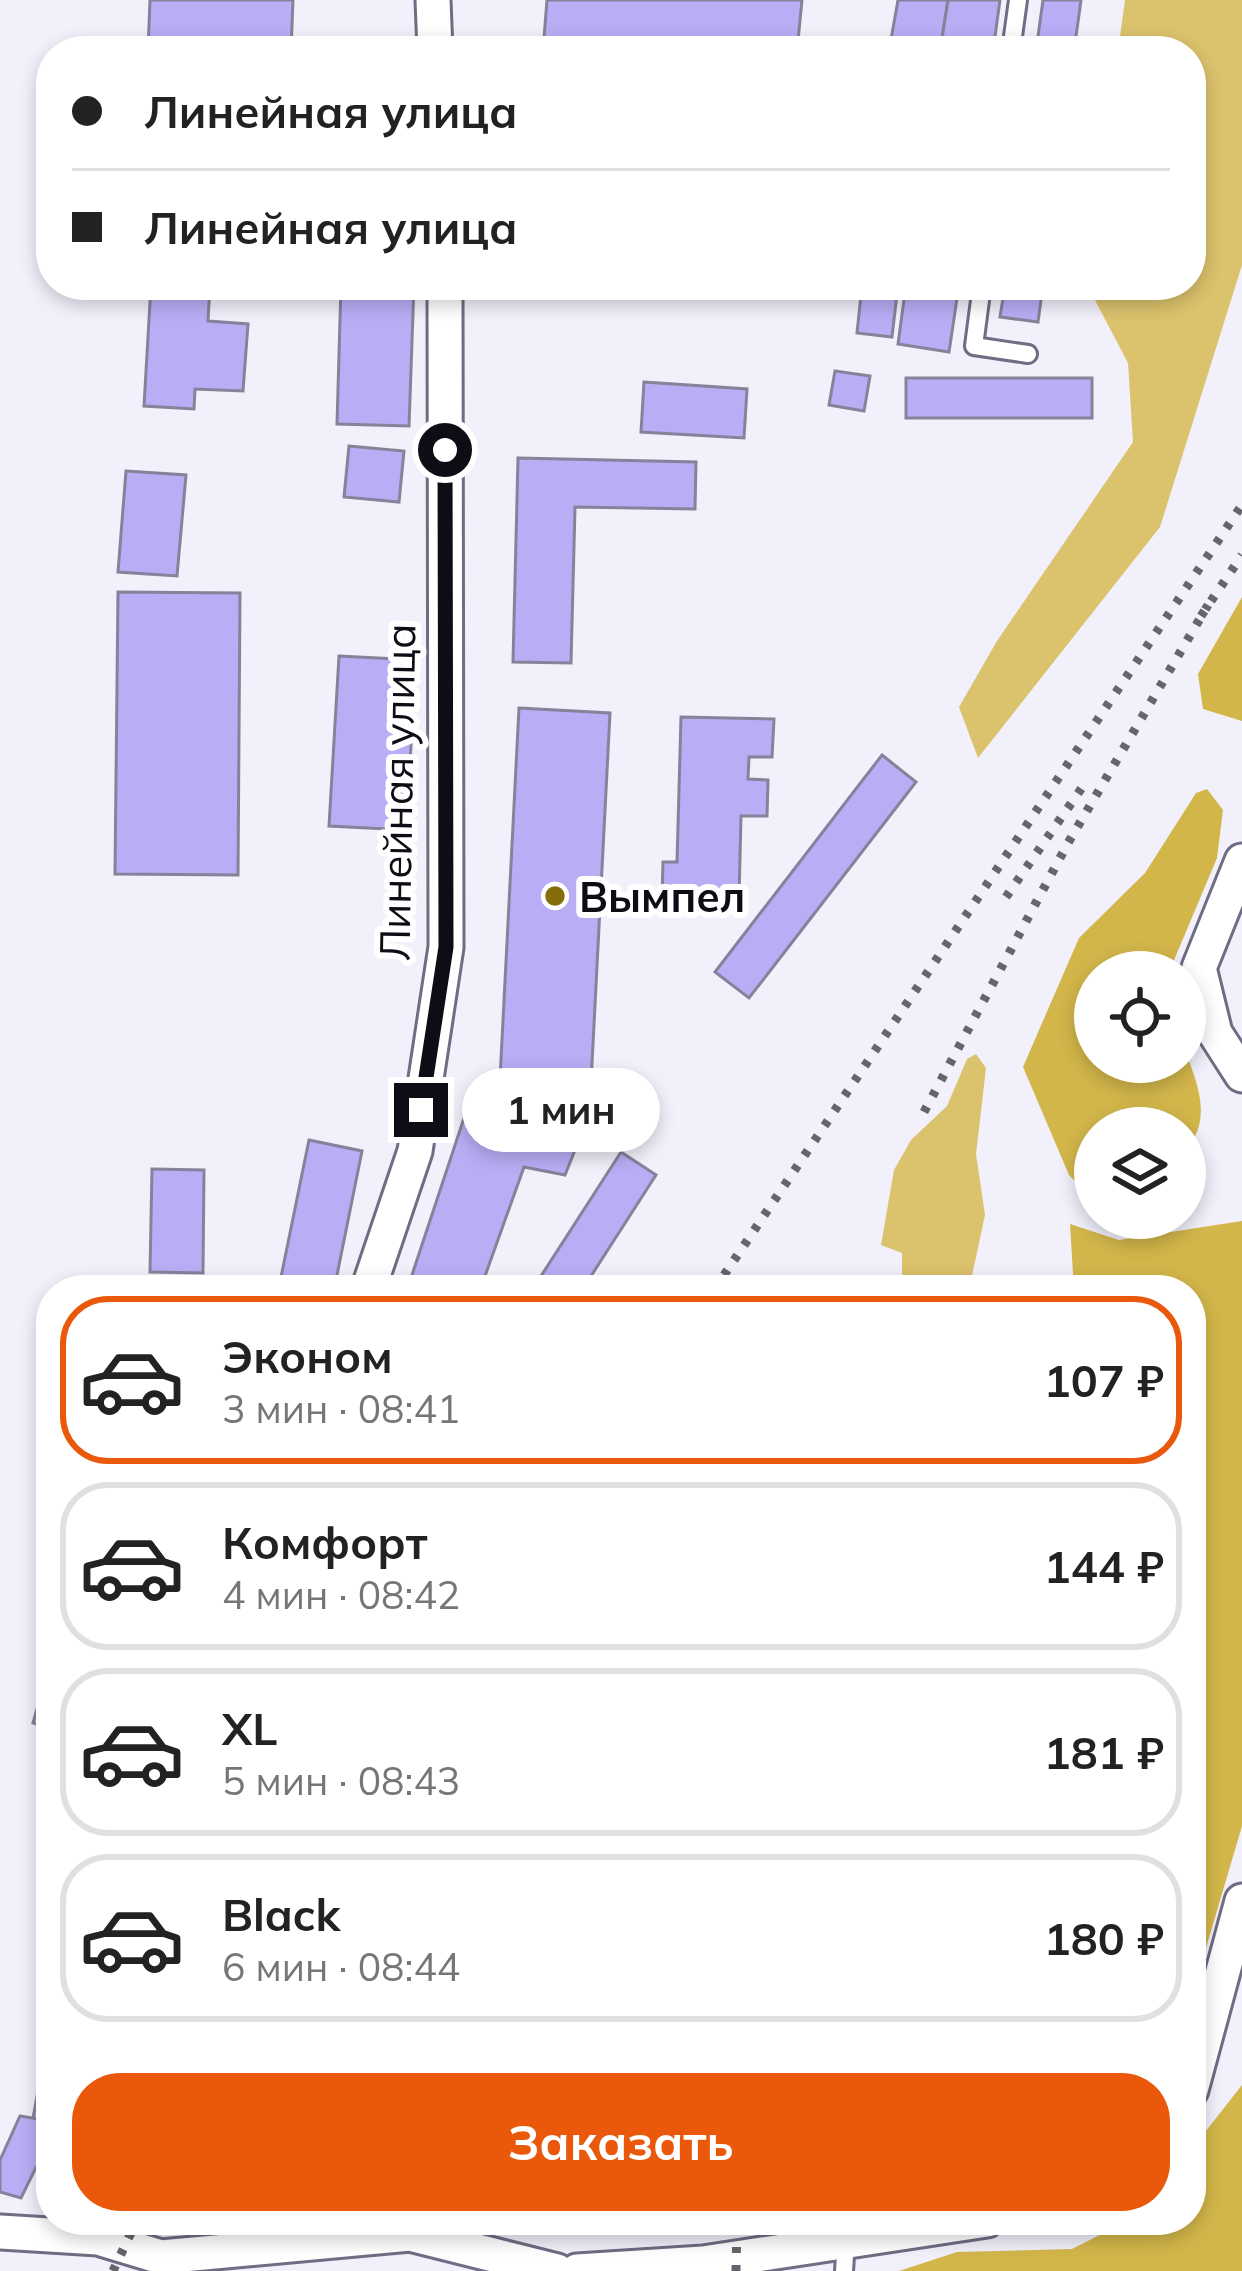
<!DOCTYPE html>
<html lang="ru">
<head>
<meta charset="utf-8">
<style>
	body { margin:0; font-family:Mulish,sans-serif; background:#f2f2f2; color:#222; height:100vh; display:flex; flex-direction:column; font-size:45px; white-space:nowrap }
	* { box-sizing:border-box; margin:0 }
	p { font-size:39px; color:#767676 }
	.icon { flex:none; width:66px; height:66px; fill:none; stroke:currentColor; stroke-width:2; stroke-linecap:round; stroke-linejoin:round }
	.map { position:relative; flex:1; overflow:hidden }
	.details { position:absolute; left:36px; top:1275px; width:1170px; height:960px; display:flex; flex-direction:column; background:#fff; border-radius:48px; box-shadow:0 6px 18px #0003 }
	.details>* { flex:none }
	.hud { position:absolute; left:36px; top:36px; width:1170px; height:264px; border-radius:48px; box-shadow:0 6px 18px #0003; display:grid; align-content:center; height:264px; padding:0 36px; background:#fff }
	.controls { position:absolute; left:1074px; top:951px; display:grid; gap:24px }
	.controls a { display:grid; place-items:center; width:132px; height:132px; border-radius:50%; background:#fff; box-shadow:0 6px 18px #0003; font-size:60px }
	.end { position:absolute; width:54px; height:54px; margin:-27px; border:15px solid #0e0d15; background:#fff; box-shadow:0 0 0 6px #fff }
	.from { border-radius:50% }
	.bubble { position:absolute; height:84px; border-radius:42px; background:#fff; box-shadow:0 6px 18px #0003; font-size:39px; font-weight:700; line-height:84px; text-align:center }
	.hud b { display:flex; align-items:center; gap:42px; height:114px; font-size:45px }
	.hud b+b { border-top:3px solid #e0e0e0 }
	.hud i { width:30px; height:30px; background:#222 }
	ul { padding:21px 0 0; list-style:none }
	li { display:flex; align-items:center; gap:36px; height:168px; margin:0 24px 18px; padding:0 12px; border:6px solid #e0e0e0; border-radius:48px }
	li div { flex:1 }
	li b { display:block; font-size:45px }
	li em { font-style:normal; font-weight:700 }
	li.active { border-color:#ea580c }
	li>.icon { width:108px; height:108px; stroke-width:1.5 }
	.primary-button { display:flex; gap:24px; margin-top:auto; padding:24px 36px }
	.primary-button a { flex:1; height:138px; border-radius:48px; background:#ea580c; color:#fff; font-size:48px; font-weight:700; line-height:138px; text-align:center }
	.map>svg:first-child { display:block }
</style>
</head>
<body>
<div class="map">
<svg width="1242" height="2271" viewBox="0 0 1242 2271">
	<rect width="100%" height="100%" fill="#f1f0fb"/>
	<g fill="#dbc26c">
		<polygon points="1125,0 1242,0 1242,265 1160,527 978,758 959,707 997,641 1133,442 1128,363 1087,285 1191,285 1191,51 1118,51"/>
		<polygon points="976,1054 986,1068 976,1154 985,1215 969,1290 902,1290 902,1253 881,1245 894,1170 911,1140 947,1106 967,1059"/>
	</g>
	<g fill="#d3b64a">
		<polygon points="1242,597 1242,721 1203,709 1198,674"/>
		<path d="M1207,789L1223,810L1217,858L1169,972H1095V1062H1185V1050C1198,1086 1213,1119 1185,1151V1128H1095V1202L1069,1175L1023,1067L1079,938L1145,873L1196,793Z"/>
		<polygon points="1242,1221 1242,1826 1191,1999 1191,1290 1074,1290 1070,1224 1119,1240"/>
		<polygon points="1242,2085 1242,2271 899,2271 957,2252 1072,2249 1129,2220 1191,2220 1191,2150"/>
	</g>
	<g fill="#baadf6" stroke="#86829a" stroke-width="3">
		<polygon points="150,0 293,0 291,51 148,51"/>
		<polygon points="547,0 802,0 797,51 543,51"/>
		<polygon points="898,0 948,0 940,51 889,51"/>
		<polygon points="948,0 1000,0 993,51 940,51"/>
		<polygon points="1043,0 1081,0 1074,51 1036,51"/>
		<polygon points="151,285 210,285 208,321 248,324 243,391 195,389 194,409 144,406"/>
		<polygon points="341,285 414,285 409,426 337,424"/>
		<polygon points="862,285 898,285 892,337 857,333"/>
		<polygon points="906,285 959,285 949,352 898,344"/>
		<polygon points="1005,285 1043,285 1038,322 1000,317"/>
		<polygon points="835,371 870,376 864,411 829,405"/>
		<rect x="906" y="378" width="186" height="40"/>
		<polygon points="644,382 747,389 744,438 641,432"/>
		<polygon points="349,446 404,451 399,502 344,497"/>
		<polygon points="518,458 696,462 695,509 575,507 571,663 513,662"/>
		<polygon points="126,471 186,475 177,576 118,572"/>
		<polygon points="118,592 240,593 238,875 115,874"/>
		<polygon points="339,656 416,660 406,830 329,826"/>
		<polygon points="519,708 610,713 591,1083 500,1079"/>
		<polygon points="681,717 774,719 772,757 749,757 748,779 768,780 767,816 741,816 739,899 662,896 663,862 677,862"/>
		<polygon points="882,755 916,782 749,998 715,972"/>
		<polygon points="466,1112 579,1140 565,1175 524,1167 480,1290 407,1290"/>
		<polygon points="309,1140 362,1151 334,1290 280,1282"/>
		<polygon points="621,1152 656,1175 582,1290 532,1290"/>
		<polygon points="152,1169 204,1170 203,1273 150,1272"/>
		<polygon points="51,1660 51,1728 33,1723"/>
		<polygon points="51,2021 51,2121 33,2118"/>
		<polygon points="20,2116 51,2121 51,2137 21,2198 0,2192 0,2160"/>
	</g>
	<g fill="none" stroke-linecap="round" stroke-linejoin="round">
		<defs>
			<g id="service">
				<polyline points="1011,51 1018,0"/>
				<polyline points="982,285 974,346 1028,354"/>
				<polyline points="844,2271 846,2240"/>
			</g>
			<g id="minor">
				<polyline points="433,0 435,51"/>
				<polyline points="1242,861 1199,968 1215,1033 1242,1075"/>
				<polyline points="368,1290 415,1151 446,947 445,285"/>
				<polyline points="1191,2090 1242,1901"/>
				<polyline points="0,2232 98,2238 161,2257 410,2234 557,2271"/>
				<polyline points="577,2271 703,2263 987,2220"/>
			</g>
		</defs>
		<use href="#service" stroke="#6f6c83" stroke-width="22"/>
		<use href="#minor" stroke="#6f6c83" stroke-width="39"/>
		<use href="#service" stroke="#fff" stroke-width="16"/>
		<use href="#minor" stroke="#fff" stroke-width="33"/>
		<g stroke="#66656e" stroke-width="9" stroke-dasharray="6 12" stroke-linecap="butt">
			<polyline points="1201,616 1242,555"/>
			<polyline points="1006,897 1088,779"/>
			<polyline points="924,1112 1068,843 1208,605"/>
			<polyline points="714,1290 1242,505"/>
			<polyline points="113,2271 137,2220"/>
			<polyline points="736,2271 737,2220"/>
		</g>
	</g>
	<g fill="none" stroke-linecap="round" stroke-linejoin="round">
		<polyline stroke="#0e0d15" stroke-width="15" points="421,1110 446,947 445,450"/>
	</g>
	<circle fill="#856d0b" stroke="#fff" stroke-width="4.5" cx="555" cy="896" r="12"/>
	<g text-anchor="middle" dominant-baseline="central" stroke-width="12" stroke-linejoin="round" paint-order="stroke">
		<g font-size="42" fill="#0e0d15" stroke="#fff">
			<text transform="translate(397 792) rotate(-89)">Линейная улица</text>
		</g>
		<g font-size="42" font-weight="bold" fill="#0e0d15" stroke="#fff" text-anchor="start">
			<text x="579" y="896">Вымпел</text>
		</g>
	</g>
</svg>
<div class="controls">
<a><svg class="icon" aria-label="locate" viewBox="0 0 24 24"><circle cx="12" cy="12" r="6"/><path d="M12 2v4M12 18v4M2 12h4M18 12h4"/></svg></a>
<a><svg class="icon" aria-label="layers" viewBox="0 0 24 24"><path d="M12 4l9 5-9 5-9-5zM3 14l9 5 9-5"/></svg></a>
</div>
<i class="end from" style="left:445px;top:450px"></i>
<i class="end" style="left:421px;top:1110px"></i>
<div class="bubble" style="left:462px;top:1068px;width:198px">1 мин</div>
<div class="hud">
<b><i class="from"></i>Линейная улица</b>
<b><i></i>Линейная улица</b>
</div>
<section class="details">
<ul>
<li class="active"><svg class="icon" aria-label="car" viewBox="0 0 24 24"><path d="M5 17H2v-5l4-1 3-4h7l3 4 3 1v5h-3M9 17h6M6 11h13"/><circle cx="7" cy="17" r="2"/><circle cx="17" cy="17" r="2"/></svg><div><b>Эконом</b><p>3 мин · 08:41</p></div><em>107 ₽</em></li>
<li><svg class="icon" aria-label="car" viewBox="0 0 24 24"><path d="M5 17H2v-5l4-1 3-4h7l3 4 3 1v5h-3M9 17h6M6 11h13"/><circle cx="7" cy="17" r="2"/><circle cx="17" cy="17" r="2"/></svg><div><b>Комфорт</b><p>4 мин · 08:42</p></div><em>144 ₽</em></li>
<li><svg class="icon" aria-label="car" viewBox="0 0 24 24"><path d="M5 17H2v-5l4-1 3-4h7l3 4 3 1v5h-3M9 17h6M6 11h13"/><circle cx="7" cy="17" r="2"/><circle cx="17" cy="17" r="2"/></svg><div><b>XL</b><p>5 мин · 08:43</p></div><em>181 ₽</em></li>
<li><svg class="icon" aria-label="car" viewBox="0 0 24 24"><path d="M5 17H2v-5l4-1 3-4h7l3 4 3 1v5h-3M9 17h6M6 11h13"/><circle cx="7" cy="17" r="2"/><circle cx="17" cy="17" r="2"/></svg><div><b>Black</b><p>6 мин · 08:44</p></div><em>180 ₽</em></li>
</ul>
<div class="primary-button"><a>Заказать</a></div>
</section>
</div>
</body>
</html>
